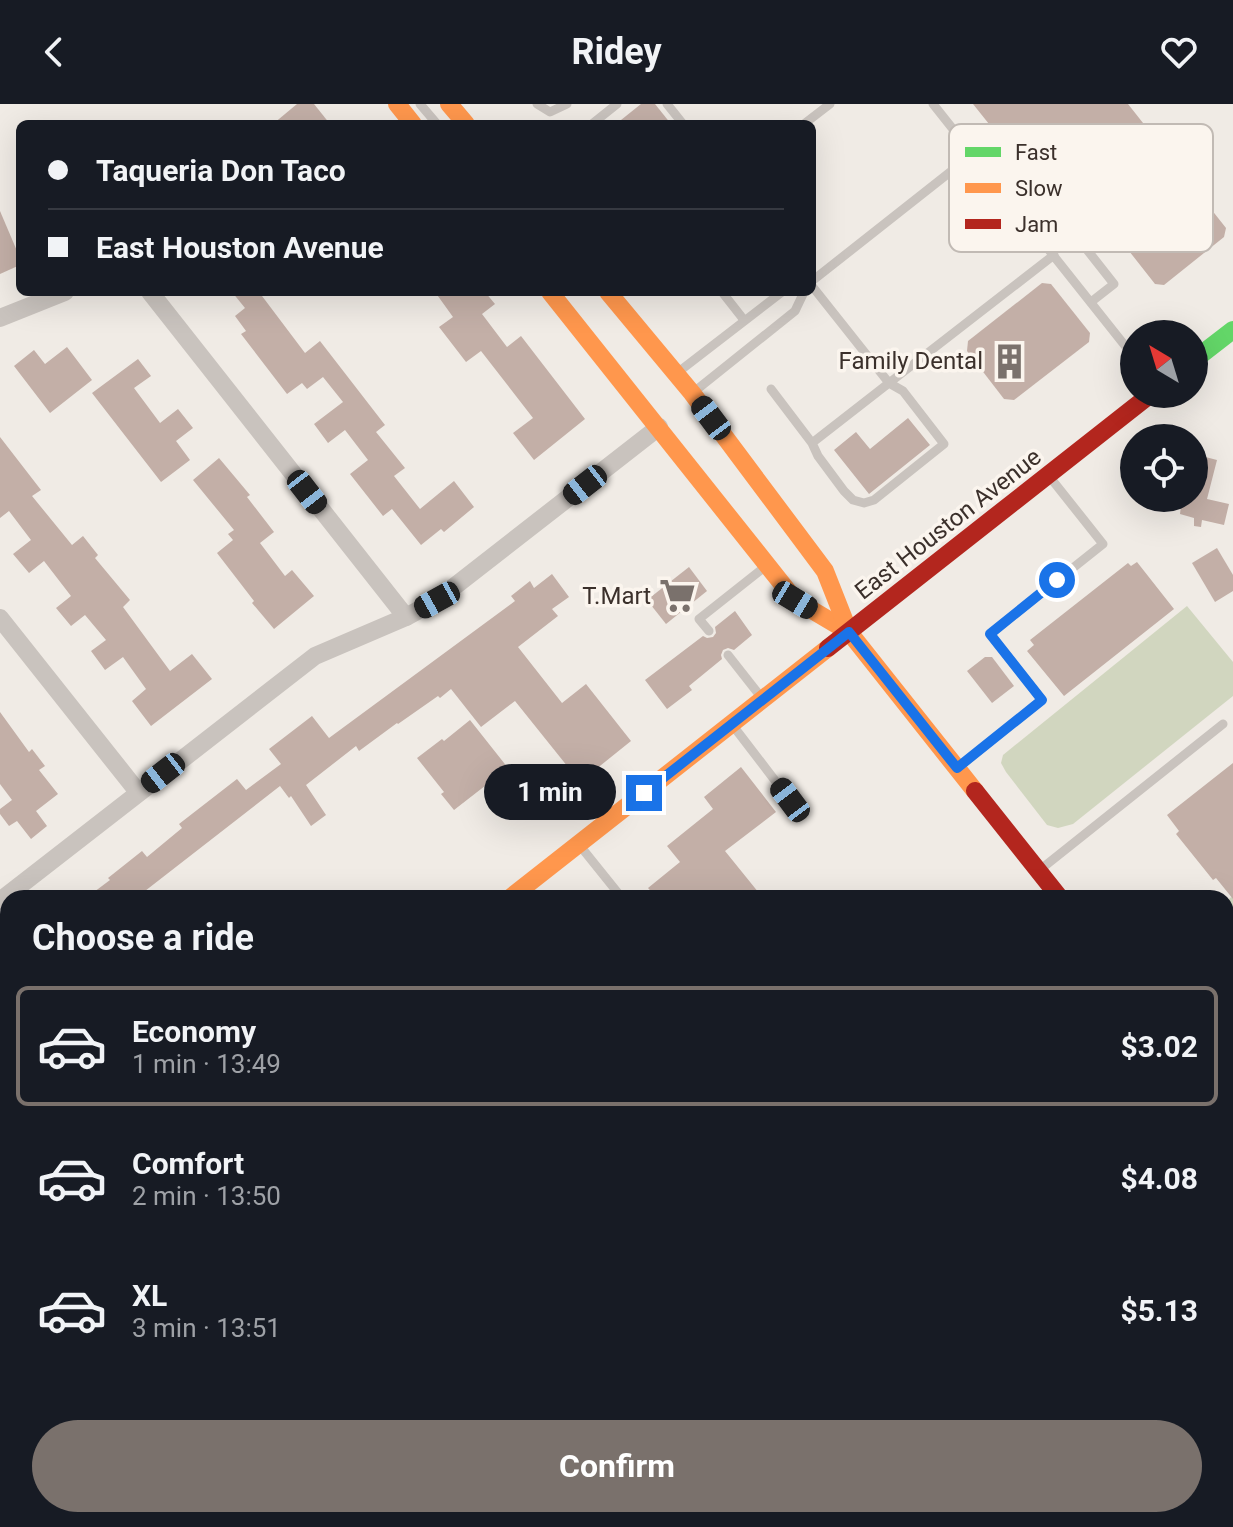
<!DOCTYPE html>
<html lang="en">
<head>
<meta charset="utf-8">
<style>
	body { margin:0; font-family:Roboto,sans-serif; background:#242831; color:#f1f3f6; height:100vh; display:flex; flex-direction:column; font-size:30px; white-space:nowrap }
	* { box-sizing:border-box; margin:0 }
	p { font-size:26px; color:#9ea1a6 }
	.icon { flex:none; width:44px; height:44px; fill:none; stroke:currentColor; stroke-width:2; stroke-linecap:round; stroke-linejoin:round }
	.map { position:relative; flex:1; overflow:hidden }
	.drawer { position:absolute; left:0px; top:786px; width:1234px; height:638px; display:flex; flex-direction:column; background:#171b24; border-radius:24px 24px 0 0; box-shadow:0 8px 32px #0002 }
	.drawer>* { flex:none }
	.guide { position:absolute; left:16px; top:16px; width:800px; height:176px; border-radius:12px; box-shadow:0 8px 32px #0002; display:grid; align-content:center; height:176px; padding:0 32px; background:#171b24 }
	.needle { width:52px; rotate:322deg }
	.buttons { position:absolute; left:1120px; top:216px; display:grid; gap:16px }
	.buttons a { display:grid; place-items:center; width:88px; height:88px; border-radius:50%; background:#171b24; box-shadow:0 8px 32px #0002; font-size:40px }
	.end { position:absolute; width:36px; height:36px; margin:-18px; border:10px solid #1a73e8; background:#fff; box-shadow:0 0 0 4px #fff }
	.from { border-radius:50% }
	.bubble { position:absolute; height:56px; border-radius:28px; background:#171b24; box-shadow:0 8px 32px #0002; font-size:26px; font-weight:700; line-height:56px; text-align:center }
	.car { position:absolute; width:24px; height:48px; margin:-24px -12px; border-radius:10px; box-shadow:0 0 6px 2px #0007; background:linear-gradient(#222 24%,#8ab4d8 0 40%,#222 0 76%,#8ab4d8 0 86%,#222 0) }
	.guide b { display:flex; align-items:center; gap:28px; height:76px; font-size:30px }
	.guide b+b { border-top:2px solid #363941 }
	.guide i { width:20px; height:20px; background:#f1f3f6 }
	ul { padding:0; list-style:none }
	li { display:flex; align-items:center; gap:24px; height:120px; margin:0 16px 12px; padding:0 16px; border:4px solid transparent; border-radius:12px }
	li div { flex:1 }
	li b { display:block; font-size:30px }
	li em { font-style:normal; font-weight:700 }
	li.selected { border-color:#7a716c }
	li>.icon { width:72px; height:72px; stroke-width:1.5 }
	h2 { padding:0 32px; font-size:36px; line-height:96px }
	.action { display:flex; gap:16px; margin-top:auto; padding:16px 32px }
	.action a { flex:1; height:92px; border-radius:48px; background:#7a716c; color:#fff; font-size:32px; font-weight:700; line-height:92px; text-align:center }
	header { display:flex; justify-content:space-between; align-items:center; height:104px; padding:0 32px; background:#171b24; font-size:36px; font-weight:700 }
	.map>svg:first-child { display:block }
</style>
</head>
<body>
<header><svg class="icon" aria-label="back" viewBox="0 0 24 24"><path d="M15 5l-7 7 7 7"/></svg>Ridey<svg class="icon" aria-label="heart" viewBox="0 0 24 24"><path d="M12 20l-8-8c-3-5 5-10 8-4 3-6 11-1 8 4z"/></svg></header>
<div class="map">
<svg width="1233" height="1423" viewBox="0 0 1233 1423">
	<rect width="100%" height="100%" fill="#f0ebe5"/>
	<g fill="#d1d6bf">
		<polygon points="1187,502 1233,558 1233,592 1073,720 1058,724 1047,721 1006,668 1001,659 1003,651"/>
		<polygon points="1233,792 1233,961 1226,952 1226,797"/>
	</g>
	<g fill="#c3afa7">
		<polygon points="297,0 314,0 330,20 273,20"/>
		<polygon points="641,0 655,0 671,20 616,20"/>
		<polygon points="973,0 1128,0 1226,124 1224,133 1164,181 1155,180 1037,30 1013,50"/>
		<polygon points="0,107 20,154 20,161 0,170"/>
		<polygon points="1042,179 1051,180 1090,229 1089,238 1014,296 1004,295 967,247 968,237"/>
		<polygon points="232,188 259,188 305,249 320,237 385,321 376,328 405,364 394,372 420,405 454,377 474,403 444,428 441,425 421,441 392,405 383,412 350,370 368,356 345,326 328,339 314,320 343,298 323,273 307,285 302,279 287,290 241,230 246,227 235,212 245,204"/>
		<polygon points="435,188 485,188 495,200 482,210 507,243 521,232 585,315 534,356 513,329 533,314 481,247 466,258 439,223 453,213"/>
		<polygon points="67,243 92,276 50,309 14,262 34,246 45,260"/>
		<polygon points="138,255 151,272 134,284 160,319 178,305 193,324 176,337 190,356 161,378 92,289"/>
		<polygon points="908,314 930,341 869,390 834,346 856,328 870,345"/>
		<polygon points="0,333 41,386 32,392 72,441 83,432 98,451 95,454 130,496 123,503 170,567 192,550 212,575 151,622 132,597 146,585 123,553 105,566 91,547 106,536 85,511 71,522 56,504 71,492 44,457 29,469 13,450 31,436 9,407 0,414"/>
		<polygon points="1194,350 1217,356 1207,395 1229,400 1224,421 1202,416 1201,423 1194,422 1194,414 1180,410 1182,394 1194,394"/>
		<polygon points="219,354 250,391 247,393 274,428 260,439 285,472 292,466 314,492 274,525 252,499 254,497 217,449 233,436 228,430 234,426 193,376"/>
		<polygon points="1217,444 1233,471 1233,487 1215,498 1192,459"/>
		<polygon points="1137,458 1174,505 1064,592 1027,547 1034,541 1030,536 1128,459 1131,462"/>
		<polygon points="689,463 707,487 666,520 647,496"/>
		<polygon points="552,470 569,493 552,505 558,512 518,543 562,599 586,580 631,637 580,678 515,597 481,623 451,585 440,594 438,592 398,620 397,619 359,647 356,642 306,681 326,711 311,722 291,692 289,694 280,682 136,794 86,794 110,776 108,774 142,747 147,753 182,724 179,720 237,675 246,686 281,660 269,645 312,612 329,634 515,497 511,492 530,477 534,484"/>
		<polygon points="735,507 752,531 734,546 728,544 723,546 721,551 722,555 689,582 692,586 667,605 645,576 703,532 707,534 713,533 716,529 715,523"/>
		<polygon points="985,553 992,553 1014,582 992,599 967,567"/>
		<polygon points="0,608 29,648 32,645 45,662 39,666 58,690 36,707 47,722 31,735 17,717 9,722 0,710 0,705 12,696 0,680"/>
		<polygon points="470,616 508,664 454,706 441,690 444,688 417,654 442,635 444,637"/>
		<polygon points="1233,659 1233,795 1216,774 1213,776 1176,730 1179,727 1167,711"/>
		<polygon points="741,663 776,708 725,747 763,794 657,794 648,784 680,758 667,742 713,705 704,693"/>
	</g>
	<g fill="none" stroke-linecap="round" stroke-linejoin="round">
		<g stroke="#c9c3be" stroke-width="9">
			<polyline points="420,0 437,20"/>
			<polyline points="537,0 550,8 567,0"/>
			<polyline points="667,0 683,20"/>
			<polyline points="933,0 1134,253"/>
			<polyline points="592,20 617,0"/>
			<polyline points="804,20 830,0"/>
			<polyline points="1002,86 1025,67 1114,180 1091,198"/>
			<polyline points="812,177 973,50"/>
			<polyline points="812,182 889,279 1054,151"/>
			<polyline points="722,188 744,216"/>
			<polyline points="677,269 782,188"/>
			<polyline points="771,285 812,339 818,352 844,387 853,396 864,399 874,396 944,340 903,287 889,279 812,339"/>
			<polyline points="695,287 795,207 804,188"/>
			<polyline points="709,527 699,515 766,462"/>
			<polyline points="728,551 761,593"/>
			<polyline points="734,623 790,696"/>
			<polyline points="960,662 1042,596 990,530 1103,440 1049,372"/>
			<polyline points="581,743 622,794"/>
			<polyline points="1041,765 1223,620"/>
			<polyline points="1226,1323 1233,1317"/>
			<polyline points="0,1365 8,1359"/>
			<polyline points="1140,1416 1146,1423"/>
		</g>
		<g stroke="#c9c3be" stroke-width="18">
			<polyline points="150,188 406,513"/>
			<polyline points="0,214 65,188"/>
			<polyline points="0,514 138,688"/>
			<polyline points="0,797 315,552 406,513 437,496 659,323"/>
		</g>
		<g stroke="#63d668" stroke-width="18">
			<polyline points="1194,256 1233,226"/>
			<polyline points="1226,1002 1233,1011"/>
		</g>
		<g stroke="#ff974d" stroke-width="18">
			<polyline points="397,0 413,20"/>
			<polyline points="449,0 466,20"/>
			<polyline points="550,188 795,496 849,528"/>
			<polyline points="608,188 692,289 825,467 849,528 975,687"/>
			<polyline points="510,794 828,544"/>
			<polyline points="0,1193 8,1187"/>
		</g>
		<g stroke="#b3261e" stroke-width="18">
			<polyline points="828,544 1151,290"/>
			<polyline points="975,687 1060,794"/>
		</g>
	</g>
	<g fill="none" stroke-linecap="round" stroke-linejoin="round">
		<polyline stroke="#1a73e8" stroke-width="10" points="644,689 849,528 957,664 1042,596 990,530 1057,476"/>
	</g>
	<defs>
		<symbol id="building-bare" viewBox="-9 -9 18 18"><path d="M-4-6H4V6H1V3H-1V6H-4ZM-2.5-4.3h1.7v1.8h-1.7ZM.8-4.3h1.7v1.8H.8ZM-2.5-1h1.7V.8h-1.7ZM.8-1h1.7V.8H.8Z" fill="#7a716c" stroke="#fbf5ee" stroke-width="2.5" paint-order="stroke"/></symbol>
		<symbol id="supermarket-bare" viewBox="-9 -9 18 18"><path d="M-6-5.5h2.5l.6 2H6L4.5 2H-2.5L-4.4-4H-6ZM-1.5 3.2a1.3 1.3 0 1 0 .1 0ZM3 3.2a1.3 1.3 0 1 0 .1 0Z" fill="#7a716c" stroke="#fbf5ee" stroke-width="2.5" paint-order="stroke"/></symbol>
	</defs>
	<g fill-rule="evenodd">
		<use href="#building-bare" x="984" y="232" width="51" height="51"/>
		<use href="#supermarket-bare" x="652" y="466" width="51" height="51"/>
	</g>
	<g text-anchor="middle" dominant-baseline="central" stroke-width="7" stroke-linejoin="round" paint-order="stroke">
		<g font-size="24" fill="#3b302b" stroke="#fbf5ee" text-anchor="end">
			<text x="983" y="257">Family Dental</text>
			<text x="651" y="492">T.Mart</text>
		</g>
		<g font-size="24" fill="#3b302b" stroke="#fbf5ee">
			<text transform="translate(948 420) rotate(-38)">East Houston Avenue</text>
		</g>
	</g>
	<rect x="949" y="20" width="264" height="128" rx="12" fill="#fbf5ee" stroke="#c1bab4" stroke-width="2"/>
	<rect x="965" y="43" width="36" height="10" fill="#63d668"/>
	<rect x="965" y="79" width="36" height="10" fill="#ff974d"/>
	<rect x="965" y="115" width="36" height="10" fill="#b3261e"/>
	<g font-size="22" fill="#3b302b">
		<text x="1015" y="56">Fast</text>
		<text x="1015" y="92">Slow</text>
		<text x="1015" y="128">Jam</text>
	</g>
</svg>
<div class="buttons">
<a><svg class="needle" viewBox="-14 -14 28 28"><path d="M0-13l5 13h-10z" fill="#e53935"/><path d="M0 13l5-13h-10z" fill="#9ea1a6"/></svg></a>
<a><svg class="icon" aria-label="locate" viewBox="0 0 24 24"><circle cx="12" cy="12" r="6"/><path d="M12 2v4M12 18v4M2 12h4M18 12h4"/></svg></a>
</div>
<i class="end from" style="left:1057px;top:476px"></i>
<i class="end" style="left:644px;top:689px"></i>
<div class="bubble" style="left:484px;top:660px;width:132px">1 min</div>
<i class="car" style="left:711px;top:314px;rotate:323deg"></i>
<i class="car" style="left:585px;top:381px;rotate:232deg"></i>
<i class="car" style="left:307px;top:388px;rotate:142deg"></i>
<i class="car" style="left:437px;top:496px;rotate:241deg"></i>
<i class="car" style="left:795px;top:496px;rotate:121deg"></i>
<i class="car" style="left:163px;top:669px;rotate:232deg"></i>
<i class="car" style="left:790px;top:696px;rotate:323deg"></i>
<div class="guide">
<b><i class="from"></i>Taqueria Don Taco</b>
<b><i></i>East Houston Avenue</b>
</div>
<section class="drawer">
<h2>Choose a ride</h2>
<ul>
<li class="selected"><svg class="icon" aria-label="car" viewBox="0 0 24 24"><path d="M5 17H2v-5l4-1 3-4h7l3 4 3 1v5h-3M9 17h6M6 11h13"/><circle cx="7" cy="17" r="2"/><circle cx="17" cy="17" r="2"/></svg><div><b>Economy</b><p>1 min · 13:49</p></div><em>$3.02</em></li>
<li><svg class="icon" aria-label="car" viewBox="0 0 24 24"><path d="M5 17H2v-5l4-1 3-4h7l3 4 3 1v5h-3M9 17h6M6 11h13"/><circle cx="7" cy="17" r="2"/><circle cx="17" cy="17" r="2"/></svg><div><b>Comfort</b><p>2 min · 13:50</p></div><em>$4.08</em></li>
<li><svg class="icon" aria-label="car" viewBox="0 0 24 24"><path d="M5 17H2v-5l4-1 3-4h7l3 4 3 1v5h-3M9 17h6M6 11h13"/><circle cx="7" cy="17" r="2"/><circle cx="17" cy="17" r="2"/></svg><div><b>XL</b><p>3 min · 13:51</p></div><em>$5.13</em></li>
</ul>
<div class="action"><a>Confirm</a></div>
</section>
</div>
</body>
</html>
